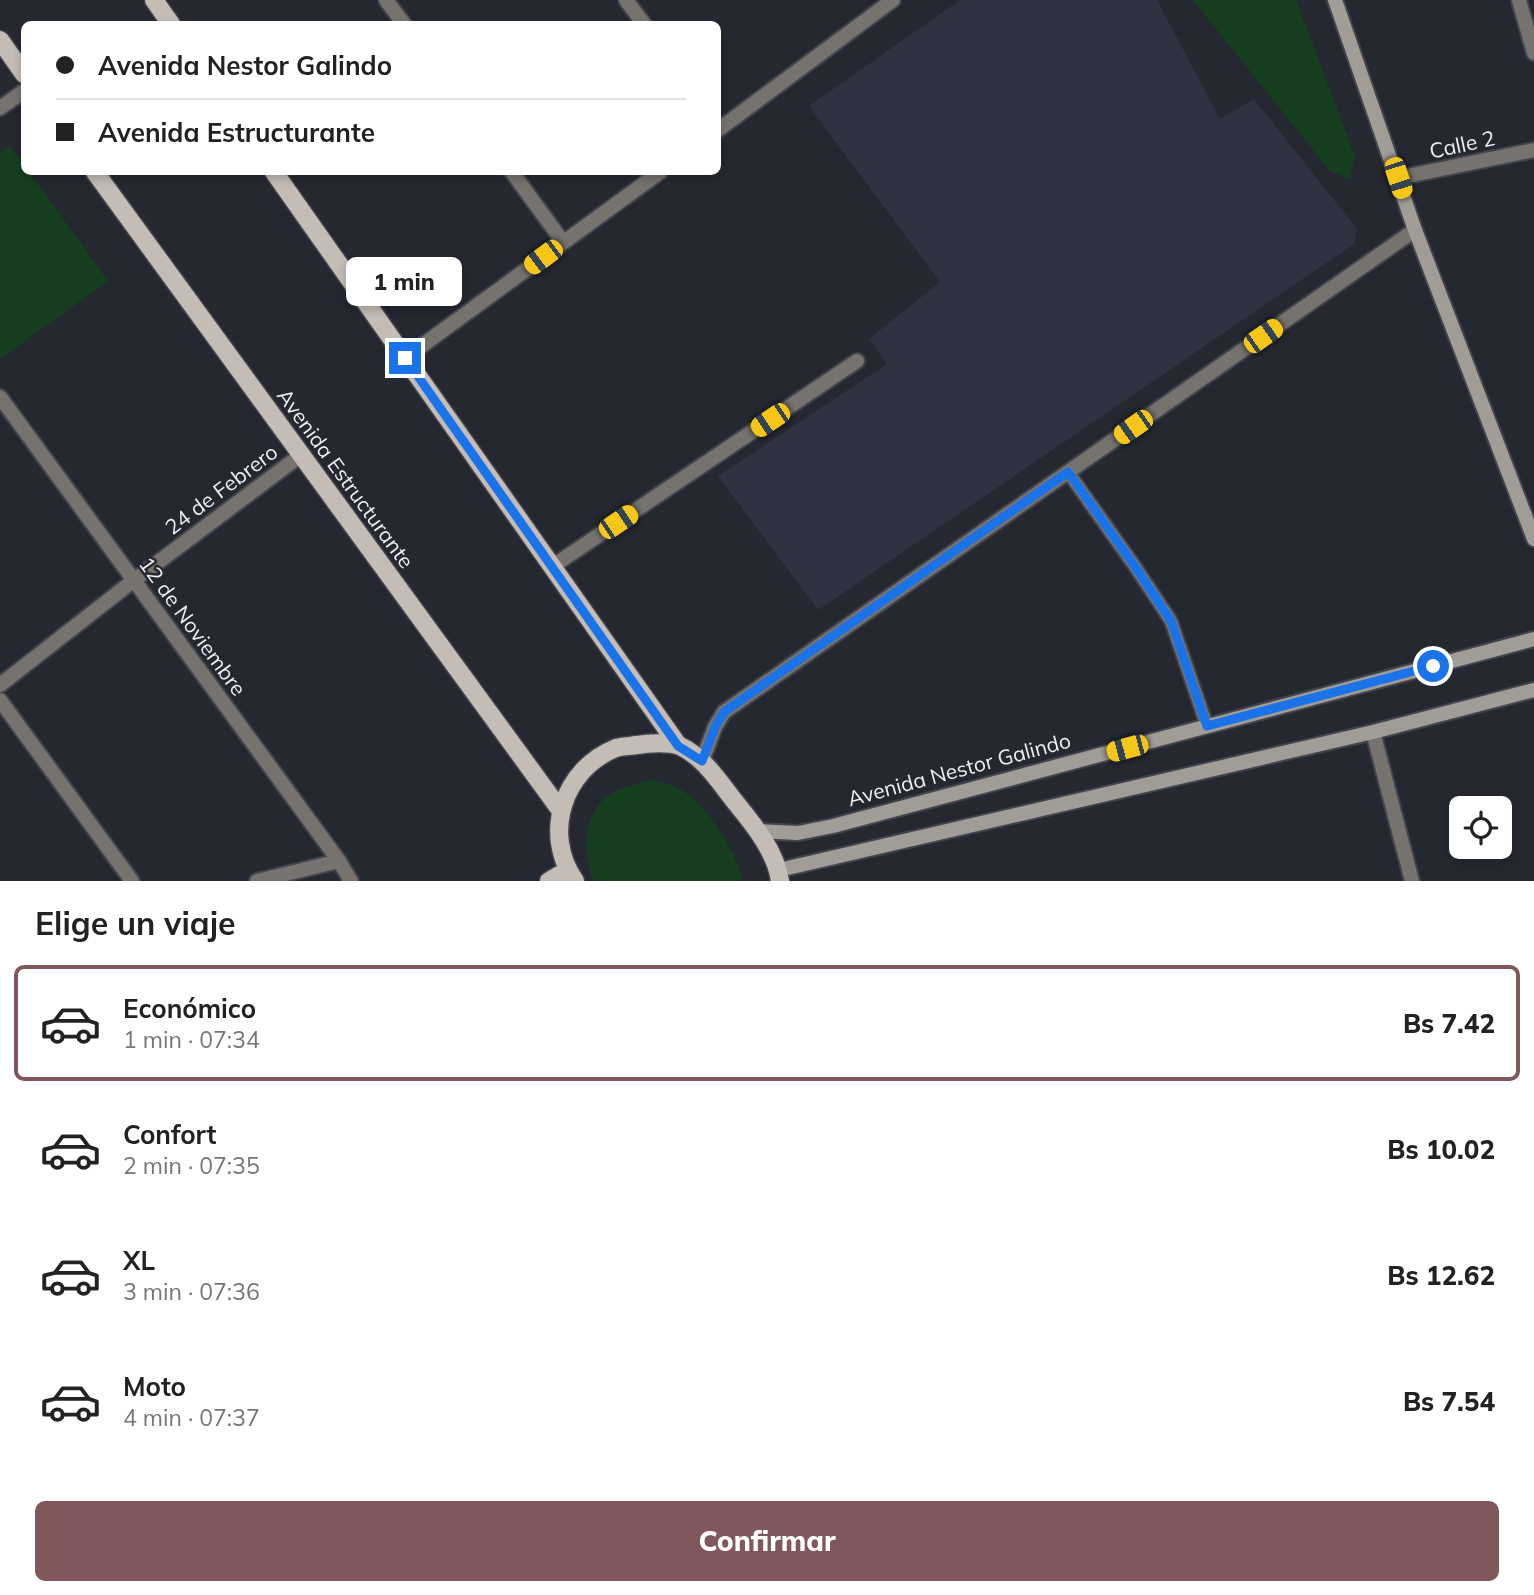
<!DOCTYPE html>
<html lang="es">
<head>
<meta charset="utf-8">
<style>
	body { margin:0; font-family:Mulish,sans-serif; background:#f2f2f2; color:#222; height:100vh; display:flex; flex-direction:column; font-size:26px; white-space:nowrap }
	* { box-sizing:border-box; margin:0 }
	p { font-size:23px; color:#767676 }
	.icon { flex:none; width:38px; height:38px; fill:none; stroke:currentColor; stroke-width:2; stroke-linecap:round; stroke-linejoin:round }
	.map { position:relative; height:881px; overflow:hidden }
	.details { display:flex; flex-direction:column; background:#fff; flex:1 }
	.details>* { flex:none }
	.top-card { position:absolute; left:21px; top:21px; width:700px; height:154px; border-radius:10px; box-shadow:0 4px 10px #0003; display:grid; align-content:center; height:154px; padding:0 35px; background:#fff }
	.buttons { position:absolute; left:1449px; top:796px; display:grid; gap:14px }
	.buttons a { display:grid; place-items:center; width:63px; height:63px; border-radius:10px; background:#fff; box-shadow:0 4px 10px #0003; font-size:35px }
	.end { position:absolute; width:32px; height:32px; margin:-16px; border:9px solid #1a73e8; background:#fff; box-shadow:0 0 0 4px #fff }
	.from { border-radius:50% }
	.bubble { position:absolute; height:49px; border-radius:10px; background:#fff; box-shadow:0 4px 10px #0003; font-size:23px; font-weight:800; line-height:49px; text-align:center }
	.car { position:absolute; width:21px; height:42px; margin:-21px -10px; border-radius:9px; box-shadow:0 0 5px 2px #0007; background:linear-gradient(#f5c518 24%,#345 0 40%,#f5c518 0 76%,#345 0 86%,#f5c518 0) }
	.top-card b { display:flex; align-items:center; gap:24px; height:66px; font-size:26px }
	.top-card b+b { border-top:2px solid #e0e0e0 }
	.top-card i { width:18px; height:18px; background:#222 }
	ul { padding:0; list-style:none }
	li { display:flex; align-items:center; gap:21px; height:116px; margin:0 14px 10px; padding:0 21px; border:4px solid transparent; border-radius:10px }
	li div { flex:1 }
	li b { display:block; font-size:26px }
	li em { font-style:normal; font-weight:800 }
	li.selected { border-color:#80585c }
	li>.icon { width:63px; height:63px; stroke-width:1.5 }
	h2 { padding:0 35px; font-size:32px; line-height:84px }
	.action { display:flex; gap:14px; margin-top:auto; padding:14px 35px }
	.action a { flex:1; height:80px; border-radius:10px; background:#80585c; color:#fff; font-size:28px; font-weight:800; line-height:80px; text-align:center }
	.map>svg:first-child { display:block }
</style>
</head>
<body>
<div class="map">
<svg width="1534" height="881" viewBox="0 0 1534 881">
	<rect width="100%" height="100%" fill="#262831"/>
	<polygon fill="#2f3240" points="960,0 1157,0 1220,119 1254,99 1357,229 1354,244 818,610 718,476 887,364 869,339 940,282 809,106"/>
	<g fill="#153f1e">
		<polygon points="1193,0 1296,0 1355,157 1349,179 1331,172"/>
		<polygon points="10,146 24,166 24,172 29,172 108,281 0,359 0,153"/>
		<path d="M652,780C662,783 675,785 683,791C708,807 737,852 742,881H594C582,856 583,818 605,798C617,787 637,784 652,780Z"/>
	</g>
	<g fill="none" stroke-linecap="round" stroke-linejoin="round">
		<defs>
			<polyline id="lane" points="1068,472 1136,568 1171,621 1207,726"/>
			<g id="street">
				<polyline points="386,0 404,24"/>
				<polyline points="626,0 644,24"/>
				<polyline points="1519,0 1534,53"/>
				<polyline points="0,108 24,91"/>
				<polyline points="718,130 893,0"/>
				<polyline points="512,172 563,242"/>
				<polyline points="1398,178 1534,150"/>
				<polyline points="405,358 660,172"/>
				<polyline points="0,397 339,861 351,881"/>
				<polyline points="553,566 857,361"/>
				<polyline points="0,685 133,581 301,455"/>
				<polyline points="0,700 132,881"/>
				<polyline points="1373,732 1412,881"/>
				<polyline points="702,761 715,727 724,712 1415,230"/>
				<polyline points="257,881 339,861"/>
			</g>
			<g id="secondary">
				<polyline points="1335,0 1415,230 1534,539"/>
				<polyline points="758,831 798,833 833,826 1534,639"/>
				<polyline points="779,870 1373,732 1534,690"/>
			</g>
			<g id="primary">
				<polyline points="154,0 171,24"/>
				<polyline points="0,40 24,74"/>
				<polyline points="95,172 561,811"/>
				<polyline points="274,172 678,745"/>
				<polyline points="549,881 568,870"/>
				<path d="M575,881C542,834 563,769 616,748C623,746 631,746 637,745C648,743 670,742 680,746C704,757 720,783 736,803C754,825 776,852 780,881"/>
			</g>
		</defs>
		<use href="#lane" stroke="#42444d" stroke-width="16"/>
		<use href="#street" stroke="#42444d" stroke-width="18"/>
		<use href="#secondary" stroke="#42444d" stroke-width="18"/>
		<use href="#primary" stroke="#42444d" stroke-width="21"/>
		<use href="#lane" stroke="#76726e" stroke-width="12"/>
		<use href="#street" stroke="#76726e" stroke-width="14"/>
		<use href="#secondary" stroke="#a29c96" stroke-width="14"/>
		<use href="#primary" stroke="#c4bcb5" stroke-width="18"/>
	</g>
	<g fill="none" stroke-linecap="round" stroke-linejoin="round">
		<polyline stroke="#1a73e8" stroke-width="9" points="405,358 678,746 702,761 715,727 724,712 1068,472 1136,568 1171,621 1207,726 1433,666"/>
	</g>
	<g text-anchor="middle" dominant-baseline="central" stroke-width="5" stroke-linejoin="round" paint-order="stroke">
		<g font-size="21" fill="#eff0f6" stroke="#262831">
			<text transform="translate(1462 144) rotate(-12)">Calle 2</text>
			<text transform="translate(346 478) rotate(54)">Avenida Estructurante</text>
			<text transform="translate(221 489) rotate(-37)">24 de Febrero</text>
			<text transform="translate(193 626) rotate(54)">12 de Noviembre</text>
			<text transform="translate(959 769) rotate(-15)">Avenida Nestor Galindo</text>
		</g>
	</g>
</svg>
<div class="buttons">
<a><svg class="icon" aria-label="locate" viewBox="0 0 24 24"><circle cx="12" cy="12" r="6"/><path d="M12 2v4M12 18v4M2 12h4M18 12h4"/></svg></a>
</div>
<i class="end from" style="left:1433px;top:666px"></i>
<i class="end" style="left:405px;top:358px"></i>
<div class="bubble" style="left:346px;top:257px;width:116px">1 min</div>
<i class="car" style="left:1398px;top:178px;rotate:162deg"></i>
<i class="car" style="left:543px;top:257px;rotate:233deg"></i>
<i class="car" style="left:1263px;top:336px;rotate:55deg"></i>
<i class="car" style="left:770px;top:420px;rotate:236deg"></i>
<i class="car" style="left:1133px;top:427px;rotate:235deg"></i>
<i class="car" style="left:618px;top:522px;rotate:56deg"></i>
<i class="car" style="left:1127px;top:748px;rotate:255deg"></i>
<div class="top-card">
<b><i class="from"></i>Avenida Nestor Galindo</b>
<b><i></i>Avenida Estructurante</b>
</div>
</div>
<section class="details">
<h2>Elige un viaje</h2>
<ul>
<li class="selected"><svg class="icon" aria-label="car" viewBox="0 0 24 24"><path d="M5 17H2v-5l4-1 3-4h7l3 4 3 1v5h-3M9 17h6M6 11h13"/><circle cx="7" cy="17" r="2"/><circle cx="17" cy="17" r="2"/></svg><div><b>Económico</b><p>1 min · 07:34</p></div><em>Bs 7.42</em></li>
<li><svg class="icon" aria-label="car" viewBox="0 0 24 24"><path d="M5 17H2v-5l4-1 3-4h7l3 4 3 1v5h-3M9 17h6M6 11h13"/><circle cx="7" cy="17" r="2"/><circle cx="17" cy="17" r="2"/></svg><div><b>Confort</b><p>2 min · 07:35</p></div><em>Bs 10.02</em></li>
<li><svg class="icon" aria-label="car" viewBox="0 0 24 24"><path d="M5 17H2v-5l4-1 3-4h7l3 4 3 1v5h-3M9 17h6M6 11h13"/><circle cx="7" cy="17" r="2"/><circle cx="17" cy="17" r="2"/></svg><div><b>XL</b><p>3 min · 07:36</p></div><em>Bs 12.62</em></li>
<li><svg class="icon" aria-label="car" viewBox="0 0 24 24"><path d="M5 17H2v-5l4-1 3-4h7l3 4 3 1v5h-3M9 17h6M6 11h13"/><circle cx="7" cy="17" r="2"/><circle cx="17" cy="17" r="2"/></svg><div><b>Moto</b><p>4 min · 07:37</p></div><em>Bs 7.54</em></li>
</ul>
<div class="action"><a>Confirmar</a></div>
</section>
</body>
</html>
